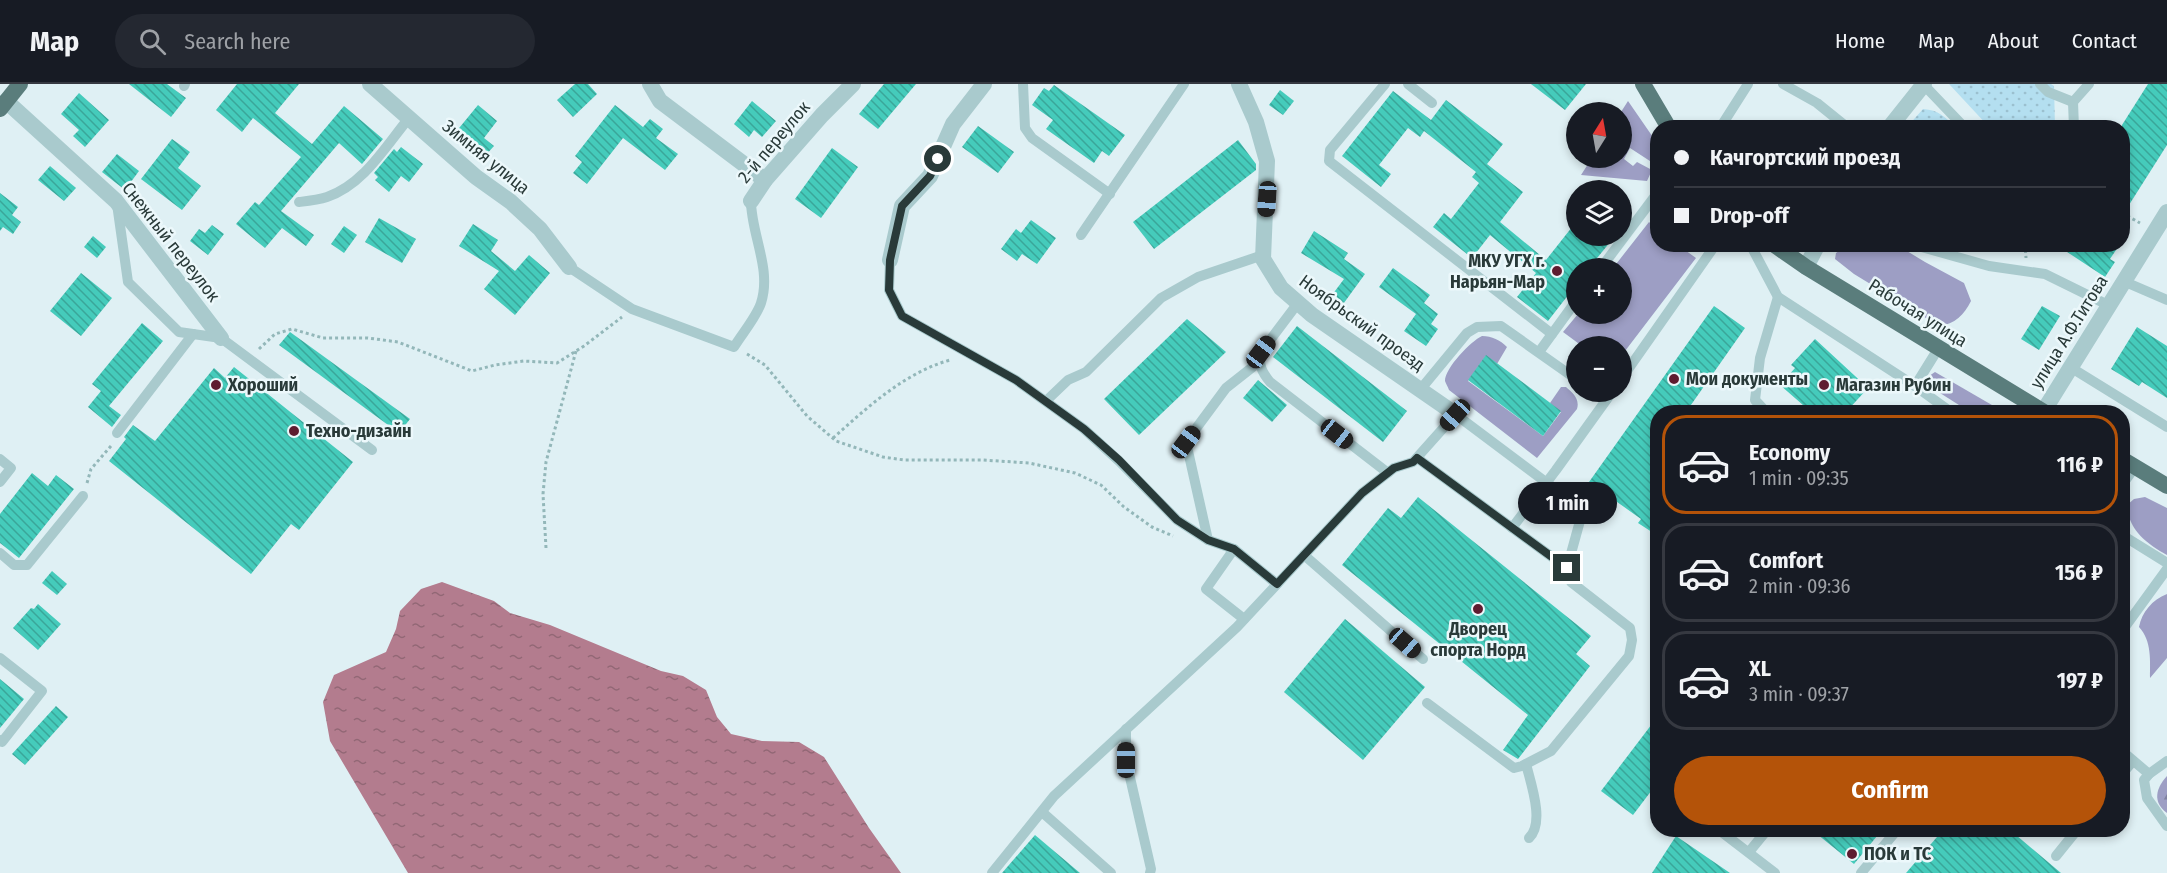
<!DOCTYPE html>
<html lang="en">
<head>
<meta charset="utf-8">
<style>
	body { margin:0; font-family:"Fira Sans Condensed",sans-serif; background:#242831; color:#f1f3f6; height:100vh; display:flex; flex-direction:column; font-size:22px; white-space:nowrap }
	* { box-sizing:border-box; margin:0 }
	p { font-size:20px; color:#9ea1a6 }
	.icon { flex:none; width:33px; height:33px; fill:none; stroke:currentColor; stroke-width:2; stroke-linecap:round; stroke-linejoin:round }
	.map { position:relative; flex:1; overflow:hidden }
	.side { position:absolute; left:1650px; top:321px; width:480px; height:432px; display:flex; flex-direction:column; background:#171b24; border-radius:24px; box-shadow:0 3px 9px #0003 }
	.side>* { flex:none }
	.top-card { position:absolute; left:1650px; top:36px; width:480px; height:132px; border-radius:24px; box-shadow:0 3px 9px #0003; display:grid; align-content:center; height:132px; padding:0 24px; background:#171b24 }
	.needle { width:39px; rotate:11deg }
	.buttons { position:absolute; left:1566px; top:18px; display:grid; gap:12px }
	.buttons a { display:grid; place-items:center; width:66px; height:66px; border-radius:50%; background:#171b24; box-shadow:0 3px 9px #0003; font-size:30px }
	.end { position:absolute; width:27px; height:27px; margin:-14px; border:8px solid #293a39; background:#fff; box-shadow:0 0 0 3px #fff }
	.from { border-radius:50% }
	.bubble { position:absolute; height:42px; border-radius:21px; background:#171b24; box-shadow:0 3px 9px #0003; font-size:20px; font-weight:700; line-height:42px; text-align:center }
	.car { position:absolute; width:18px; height:36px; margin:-18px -9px; border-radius:8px; box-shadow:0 0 4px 2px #0007; background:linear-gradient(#222 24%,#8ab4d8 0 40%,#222 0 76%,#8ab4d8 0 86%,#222 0) }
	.top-card b { display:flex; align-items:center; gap:21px; height:57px; font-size:22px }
	.top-card b+b { border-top:2px solid #363941 }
	.top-card i { width:15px; height:15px; background:#f1f3f6 }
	ul { padding:10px 0 0; list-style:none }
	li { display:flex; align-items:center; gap:18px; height:99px; margin:0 12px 9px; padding:0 12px; border:3px solid #363941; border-radius:24px }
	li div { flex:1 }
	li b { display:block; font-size:22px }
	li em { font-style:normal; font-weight:700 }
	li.current { border-color:#b45309 }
	li>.icon { width:54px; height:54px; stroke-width:1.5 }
	.button { display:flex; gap:12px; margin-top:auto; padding:12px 24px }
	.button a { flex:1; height:69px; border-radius:36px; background:#b45309; color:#fff; font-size:24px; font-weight:700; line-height:69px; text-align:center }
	header { display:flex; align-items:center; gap:36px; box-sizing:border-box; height:84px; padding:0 30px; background:#171b24; border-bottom:2px solid #363941 }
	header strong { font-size:28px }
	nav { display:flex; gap:33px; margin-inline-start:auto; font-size:21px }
	.search { width:420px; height:54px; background:#242831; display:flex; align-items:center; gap:15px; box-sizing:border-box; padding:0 21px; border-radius:33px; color:#9ea1a6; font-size:22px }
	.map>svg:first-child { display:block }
</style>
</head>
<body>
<header>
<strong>Map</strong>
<div class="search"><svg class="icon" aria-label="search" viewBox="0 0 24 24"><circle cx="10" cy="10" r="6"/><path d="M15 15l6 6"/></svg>Search here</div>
<nav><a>Home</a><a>Map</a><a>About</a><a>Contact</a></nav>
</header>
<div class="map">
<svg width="2167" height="789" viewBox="0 0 2167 789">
	<defs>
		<pattern id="forest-firs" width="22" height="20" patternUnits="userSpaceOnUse" patternTransform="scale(1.5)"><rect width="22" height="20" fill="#9d9ec4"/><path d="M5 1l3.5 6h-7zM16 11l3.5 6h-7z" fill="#8082a0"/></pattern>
		<pattern id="sand-dots" width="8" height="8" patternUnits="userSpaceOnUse" patternTransform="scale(1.5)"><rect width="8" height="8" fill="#b4dff0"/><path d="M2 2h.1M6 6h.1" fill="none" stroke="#9bc0cf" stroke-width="1.8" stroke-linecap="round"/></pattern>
		<pattern id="water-ripples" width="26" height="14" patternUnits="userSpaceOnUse" patternTransform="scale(1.5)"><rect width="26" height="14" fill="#b37c8e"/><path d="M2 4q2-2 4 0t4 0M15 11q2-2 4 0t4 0" fill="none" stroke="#926775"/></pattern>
		<pattern id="building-back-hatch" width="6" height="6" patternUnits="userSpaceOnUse" patternTransform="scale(1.5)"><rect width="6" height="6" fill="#45cbbb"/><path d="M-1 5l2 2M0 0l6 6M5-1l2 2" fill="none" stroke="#3aa699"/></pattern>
	</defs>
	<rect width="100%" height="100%" fill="#dff0f4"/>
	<g fill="#9d9ec4">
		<polygon points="1628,17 1657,59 1657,66 1653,79 1630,64 1624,75 1633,82 1637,78 1652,86 1647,97 1581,91 1592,74 1622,74 1621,28"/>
		<polygon points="1649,138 1657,145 1658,160 1678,161 1696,174 1622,271 1622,262 1582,262 1563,248 1578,230 1622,230 1622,184 1613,184"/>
		<path d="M1841,161H1897L1925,178L1964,199L1971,217C1964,231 1955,240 1939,242L1854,190L1835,175L1836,169L1842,165Z"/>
		<path d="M1482,252C1492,252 1500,256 1507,263L1497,280L1486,272L1468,297L1543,352L1561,328L1550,319L1561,303H1566C1573,309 1580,315 1577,325L1537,374L1449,306C1448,303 1446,300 1445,297C1445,284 1471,257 1482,252Z"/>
		<polygon points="1935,288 2004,328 1970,328 1940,309 1930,300 1929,292"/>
		<path d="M2145,413L2167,424V471C2147,460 2128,446 2127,421L2134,415Z"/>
		<path d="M2167,510V574L2150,594C2150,577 2152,557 2139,543C2142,528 2152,516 2167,510Z"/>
	</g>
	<path fill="url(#forest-firs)" d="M2167,692V729C2152,718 2156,704 2167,692Z"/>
	<g fill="url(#sand-dots)">
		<polygon points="1949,0 2051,0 2054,2 2055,43 1989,43"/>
		<path d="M1923,25C1939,26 1945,33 1955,43H1907Z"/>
	</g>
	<polygon fill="url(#water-ripples)" points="442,498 494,517 510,529 550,541 661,587 683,592 706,606 717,633 731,650 762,657 799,658 824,673 869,744 901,789 408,789 330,657 323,618 334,591 386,568 396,545 400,527 421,505"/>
	<g fill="url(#building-back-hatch)">
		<polygon points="129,0 167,0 186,14 171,33"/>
		<polygon points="237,0 299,0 275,29 312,60 344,22 383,55 362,80 339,59 281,127 314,151 306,162 282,144 265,164 236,140 255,118 259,121 301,73 253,34 242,48 216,26"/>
		<polygon points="575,0 588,0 597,10 573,33 557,16"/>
		<polygon points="884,0 916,0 878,45 859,30"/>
		<polygon points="1531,0 1586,0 1565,26"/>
		<polygon points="2148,0 2167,0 2167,61 2122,132 2122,41"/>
		<polygon points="1054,1 1125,51 1109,72 1102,67 1094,79 1046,45 1053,36 1032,21 1044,4 1049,7"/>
		<polygon points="1280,6 1294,17 1283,31 1269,21"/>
		<polygon points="1393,7 1431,36 1446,16 1503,60 1487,80 1523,108 1500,138 1546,176 1576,138 1576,152 1615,152 1589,184 1576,184 1576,201 1548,237 1517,213 1536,189 1490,151 1472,174 1433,143 1444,129 1451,135 1479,99 1472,93 1476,88 1424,47 1420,53 1408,44 1379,81 1391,90 1381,103 1342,72"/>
		<polygon points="79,9 109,36 85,63 73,52 79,46 61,30"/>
		<polygon points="752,17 776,37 762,53 754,46 749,53 734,40"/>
		<polygon points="478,21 497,37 484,54 494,62 484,73 455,49"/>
		<polygon points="615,21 643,43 650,35 663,45 656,54 678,70 665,86 623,54 587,100 573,89 582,78 575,72"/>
		<polygon points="978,42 1014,68 998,89 962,63"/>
		<polygon points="172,55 190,68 178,84 201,102 182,126 141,95"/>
		<polygon points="1238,56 1256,80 1256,86 1154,165 1133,138"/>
		<polygon points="401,63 423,80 409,98 401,92 389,108 375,96 378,93 374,89 394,65 397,68"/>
		<polygon points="832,64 858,83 821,134 795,115"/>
		<polygon points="117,70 139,87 125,106 102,88"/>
		<polygon points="50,82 76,104 64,117 38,96"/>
		<polygon points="0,109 18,123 12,131 21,138 13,150 3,143 0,147"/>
		<polygon points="379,134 416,155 402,179 365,158"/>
		<polygon points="1031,136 1056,154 1037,180 1022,170 1017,177 1001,165 1016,145 1021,149"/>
		<polygon points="473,140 498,156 491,167 515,187 529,171 550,189 515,231 484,205 499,187 459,162"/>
		<polygon points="212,141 224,150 208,171 190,157 199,145 205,149"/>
		<polygon points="344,142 357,151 344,169 331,160"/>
		<polygon points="1314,147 1348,169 1344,175 1365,190 1341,223 1329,215 1344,195 1301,169"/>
		<polygon points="93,152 106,163 97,174 84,163"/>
		<polygon points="2055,160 2120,160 2110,175 2115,178 2105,193"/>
		<polygon points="1393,184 1430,211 1424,219 1438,230 1431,240 1438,245 1426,262 1404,247 1416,230 1379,203"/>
		<polygon points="81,189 112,214 81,252 50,227"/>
		<polygon points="1714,222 1745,244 1686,328 1658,328 1658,452 1638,439 1641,435 1589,398"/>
		<polygon points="2042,222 2060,232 2039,266 2021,255"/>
		<polygon points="1187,235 1226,268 1139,351 1104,315"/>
		<polygon points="142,239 163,257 109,322 121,331 112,343 88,323 101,307 92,300"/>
		<polygon points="1297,242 1407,327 1383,358 1273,273"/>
		<polygon points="2137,243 2167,262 2167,314 2142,298 2139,302 2111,285"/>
		<polygon points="290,248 410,335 399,349 279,261"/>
		<polygon points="1815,255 1868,304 1846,328 1811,328 1780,301 1795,284 1791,281"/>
		<polygon points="1486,271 1561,327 1543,352 1468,296"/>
		<polygon points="234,283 353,378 299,446 291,440 251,490 109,377 126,355 124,353 133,341 155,357 214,284 225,294"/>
		<polygon points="1258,296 1287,321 1272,338 1243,314"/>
		<polygon points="32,389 48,402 56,391 74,405 19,474 0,459 0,430"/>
		<polygon points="1418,413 1591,552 1576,570 1590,582 1518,675 1503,666 1528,631 1342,481 1388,424 1401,434"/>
		<polygon points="52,487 67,500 57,511 42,499"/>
		<polygon points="38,520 61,540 38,566 13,544 31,524 34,525"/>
		<polygon points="1345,535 1425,603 1363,676 1284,608"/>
		<polygon points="0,595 24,615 0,644"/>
		<polygon points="56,622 68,633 25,681 12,670"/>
		<polygon points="1658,632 1658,698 1633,731 1601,707"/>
		<polygon points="1812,746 1882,746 1854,780"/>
		<polygon points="1943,746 2010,746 2061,789 1906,789"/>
		<polygon points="1035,751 1080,789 1002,789"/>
		<polygon points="1676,752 1730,789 1652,789"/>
	</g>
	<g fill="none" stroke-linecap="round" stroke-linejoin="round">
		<g stroke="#93b7b9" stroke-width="3" stroke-dasharray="3 3" stroke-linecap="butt">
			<polyline points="2122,129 2140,139"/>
			<polyline points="2025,160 2026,174"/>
			<polyline points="259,265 275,250 292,245 323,254 368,254 398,258 472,287 495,281 524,277 557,279 584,262 622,233"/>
			<polyline points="747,270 765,281 807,332 836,357 883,373 904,376 983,376 1029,379 1075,389 1101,401 1124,423 1152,443 1173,452"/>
			<path d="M833,354C868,323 904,289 950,276"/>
			<polyline points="87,399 91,385 111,362"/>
			<polyline points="546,464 543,410 546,378 576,267"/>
		</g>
		<g stroke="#a9cacd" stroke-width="10">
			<polyline points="1023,0 1025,44 1032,54 1110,110"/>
			<polyline points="1385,0 1330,66 1329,77 1552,250"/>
			<polyline points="1408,0 1432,19"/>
			<polyline points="1783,0 1817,19 1848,44"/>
			<polyline points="1923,0 1965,44"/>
			<polyline points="2040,0 2048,8 2073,18"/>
			<polyline points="184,2 185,0"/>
			<polyline points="1720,44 1748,0"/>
			<polyline points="2074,44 2073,18 2089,0"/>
			<path d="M299,118C308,117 318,116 327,113C364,100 385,63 409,34"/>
			<polyline points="117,120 128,198 179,248 221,254 372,366"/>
			<polyline points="1081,151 1184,0"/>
			<polyline points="1750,160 1778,213 1915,302 1951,328"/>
			<polyline points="1911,160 1989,182 2045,190 2108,221"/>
			<polyline points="890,176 889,206 902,232 1016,296 1084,345 1119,377 1177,436 1208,456 1234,465"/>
			<path d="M569,183L632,225L734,263C742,250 757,232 761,219C772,185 751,150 751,117"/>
			<polyline points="1601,184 1658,108"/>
			<polyline points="2123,197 2167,216"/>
			<path d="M1298,219L1261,268C1258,281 1262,288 1270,298L1388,389"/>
			<polyline points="1539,268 1576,217"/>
			<polyline points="2070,283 2167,343"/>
			<polyline points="1622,294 1716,160"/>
			<polyline points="1915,302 1938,265"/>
			<polyline points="1420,306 1467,249 1477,243 1501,242 1576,295"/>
			<polyline points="1594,308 1606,316"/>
			<polyline points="1046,317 1068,296 1086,288 1161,214 1198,193 1263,171"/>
			<polyline points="1766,328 1755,316 1760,274 1778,213"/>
			<polyline points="117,349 193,250"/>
			<polyline points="1417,374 1567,484"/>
			<polyline points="0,375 11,384 0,398"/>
			<polyline points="2122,401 2135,383"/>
			<polyline points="1512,444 1556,386 1612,308"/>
			<polyline points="2122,451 2167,479"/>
			<polyline points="1208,456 1186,358 1226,304 1259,278"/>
			<polyline points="0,469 14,481 27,481 83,412"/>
			<polyline points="1304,471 1423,575"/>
			<polyline points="1244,535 1206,505 1234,465 1277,500"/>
			<polyline points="2122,547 2167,485"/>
			<polyline points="0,574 42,607 2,658 0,656"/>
			<polyline points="1427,619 1514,684 1522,682 1551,667 1629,572 1632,556 1630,544 1571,498 1567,484 1583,426 1451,327"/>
			<polyline points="1126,645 1126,676 1151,785 1150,789"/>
			<polyline points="2122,667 2149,690"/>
			<polyline points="2167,677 2149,690 2144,696 2147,714 2167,742"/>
			<path d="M1526,680C1531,700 1545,739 1529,754"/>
			<polyline points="2122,690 2133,677"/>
			<polyline points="1042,728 1111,789"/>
			<polyline points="1719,746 1775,789"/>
			<polyline points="1749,768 1767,746"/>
			<polyline points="2056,772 2077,746"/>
			<polyline points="992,789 1054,712 1237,543 1362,409 1394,384 1413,378 1455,331"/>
			<polyline points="1861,789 1897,746"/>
		</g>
		<g stroke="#a9cacd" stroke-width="16">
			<polyline points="370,0 476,93 511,118 540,145 569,183"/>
			<polyline points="650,0 660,17 765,96"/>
			<polyline points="1239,0 1256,38 1267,77 1263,175 1281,204 1312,231 1448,325"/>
			<polyline points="6,17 116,117 221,254"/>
			<polyline points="1889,44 1924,0"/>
			<polyline points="751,117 765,96 822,31 853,0"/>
			<polyline points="890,176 902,122 930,92 953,40 984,0"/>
			<polyline points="1806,183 1818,160"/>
			<polyline points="2043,328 2167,128"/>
		</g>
		<g stroke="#5a7d7c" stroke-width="16">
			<polyline points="1643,0 1669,44"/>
			<polyline points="0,25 20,0"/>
			<polyline points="1773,160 1806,183 2044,328"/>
			<polyline points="2122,375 2167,402"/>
		</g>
	</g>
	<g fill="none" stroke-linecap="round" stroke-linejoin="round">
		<polyline stroke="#293a39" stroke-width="8" points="938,75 930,92 902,122 890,176 889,206 902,232 1016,296 1084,345 1119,376 1177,436 1208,456 1234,465 1277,500 1362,409 1394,384 1413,378 1417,374 1567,484"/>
	</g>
	<g fill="#5e1c30" stroke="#ecf8fb" stroke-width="2">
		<circle cx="1557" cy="187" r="6"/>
		<circle cx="1674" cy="295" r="6"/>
		<circle cx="216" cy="301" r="6"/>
		<circle cx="1824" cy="301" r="6"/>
		<circle cx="294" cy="347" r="6"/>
		<circle cx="1478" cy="525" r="6"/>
		<circle cx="1852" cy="770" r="6"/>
	</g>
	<g text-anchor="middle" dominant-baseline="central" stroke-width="5" stroke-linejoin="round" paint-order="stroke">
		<g font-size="18" fill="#293a39" stroke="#ecf8fb">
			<text transform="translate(774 58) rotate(-50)">2-й переулок</text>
			<text transform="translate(486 73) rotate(39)">Зимняя улица</text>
			<text transform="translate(171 158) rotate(52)">Снежный переулок</text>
			<text transform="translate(1918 229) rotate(32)">Рабочая улица</text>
			<text transform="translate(1362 239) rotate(36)">Ноябрьский проезд</text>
			<text transform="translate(2069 248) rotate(-58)">улица А.Ф.Титова</text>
		</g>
		<g font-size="18" font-weight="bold" fill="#293a39" stroke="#ecf8fb" text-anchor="start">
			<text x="1545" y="177" text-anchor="end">МКУ УГХ г.<tspan x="1545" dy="21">Нарьян-Мар</tspan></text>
			<text x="1686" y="295">Мои документы</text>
			<text x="228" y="301">Хороший</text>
			<text x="1836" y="301">Магазин Рубин</text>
			<text x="306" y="347">Техно-дизайн</text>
			<text x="1478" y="545" text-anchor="middle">Дворец<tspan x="1478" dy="21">спорта Норд</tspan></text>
			<text x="1864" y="770">ПОК и ТС</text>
		</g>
	</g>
</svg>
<div class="buttons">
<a><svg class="needle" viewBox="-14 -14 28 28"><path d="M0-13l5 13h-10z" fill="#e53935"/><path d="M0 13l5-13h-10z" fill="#9ea1a6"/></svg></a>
<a><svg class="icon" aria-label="layers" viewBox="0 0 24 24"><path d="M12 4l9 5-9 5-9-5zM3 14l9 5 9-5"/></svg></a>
<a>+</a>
<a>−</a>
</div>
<i class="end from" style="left:938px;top:75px"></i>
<i class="end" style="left:1567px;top:484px"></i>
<div class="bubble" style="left:1518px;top:398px;width:99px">1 min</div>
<i class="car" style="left:1267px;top:115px;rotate:184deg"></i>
<i class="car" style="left:1261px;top:268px;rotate:37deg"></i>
<i class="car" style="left:1455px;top:331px;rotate:222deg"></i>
<i class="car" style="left:1337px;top:350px;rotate:128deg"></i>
<i class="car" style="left:1186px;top:358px;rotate:37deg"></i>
<i class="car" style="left:1405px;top:559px;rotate:131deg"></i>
<i class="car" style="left:1126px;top:676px;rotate:0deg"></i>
<div class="top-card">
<b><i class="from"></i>Качгортский проезд</b>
<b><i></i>Drop-off</b>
</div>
<section class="side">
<ul>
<li class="current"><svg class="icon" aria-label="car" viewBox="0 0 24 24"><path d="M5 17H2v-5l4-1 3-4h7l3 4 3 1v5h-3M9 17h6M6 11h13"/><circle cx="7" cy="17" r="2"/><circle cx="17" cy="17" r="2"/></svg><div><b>Economy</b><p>1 min · 09:35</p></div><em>116 ₽</em></li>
<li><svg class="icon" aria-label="car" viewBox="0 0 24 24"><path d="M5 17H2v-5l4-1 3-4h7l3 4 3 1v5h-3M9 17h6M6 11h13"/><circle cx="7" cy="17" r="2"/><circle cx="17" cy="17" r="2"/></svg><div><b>Comfort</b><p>2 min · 09:36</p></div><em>156 ₽</em></li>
<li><svg class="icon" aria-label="car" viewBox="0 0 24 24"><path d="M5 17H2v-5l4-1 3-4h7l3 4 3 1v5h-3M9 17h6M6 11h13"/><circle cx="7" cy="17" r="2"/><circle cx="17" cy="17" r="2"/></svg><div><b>XL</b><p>3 min · 09:37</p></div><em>197 ₽</em></li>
</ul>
<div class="button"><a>Confirm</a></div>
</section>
</div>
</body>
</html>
